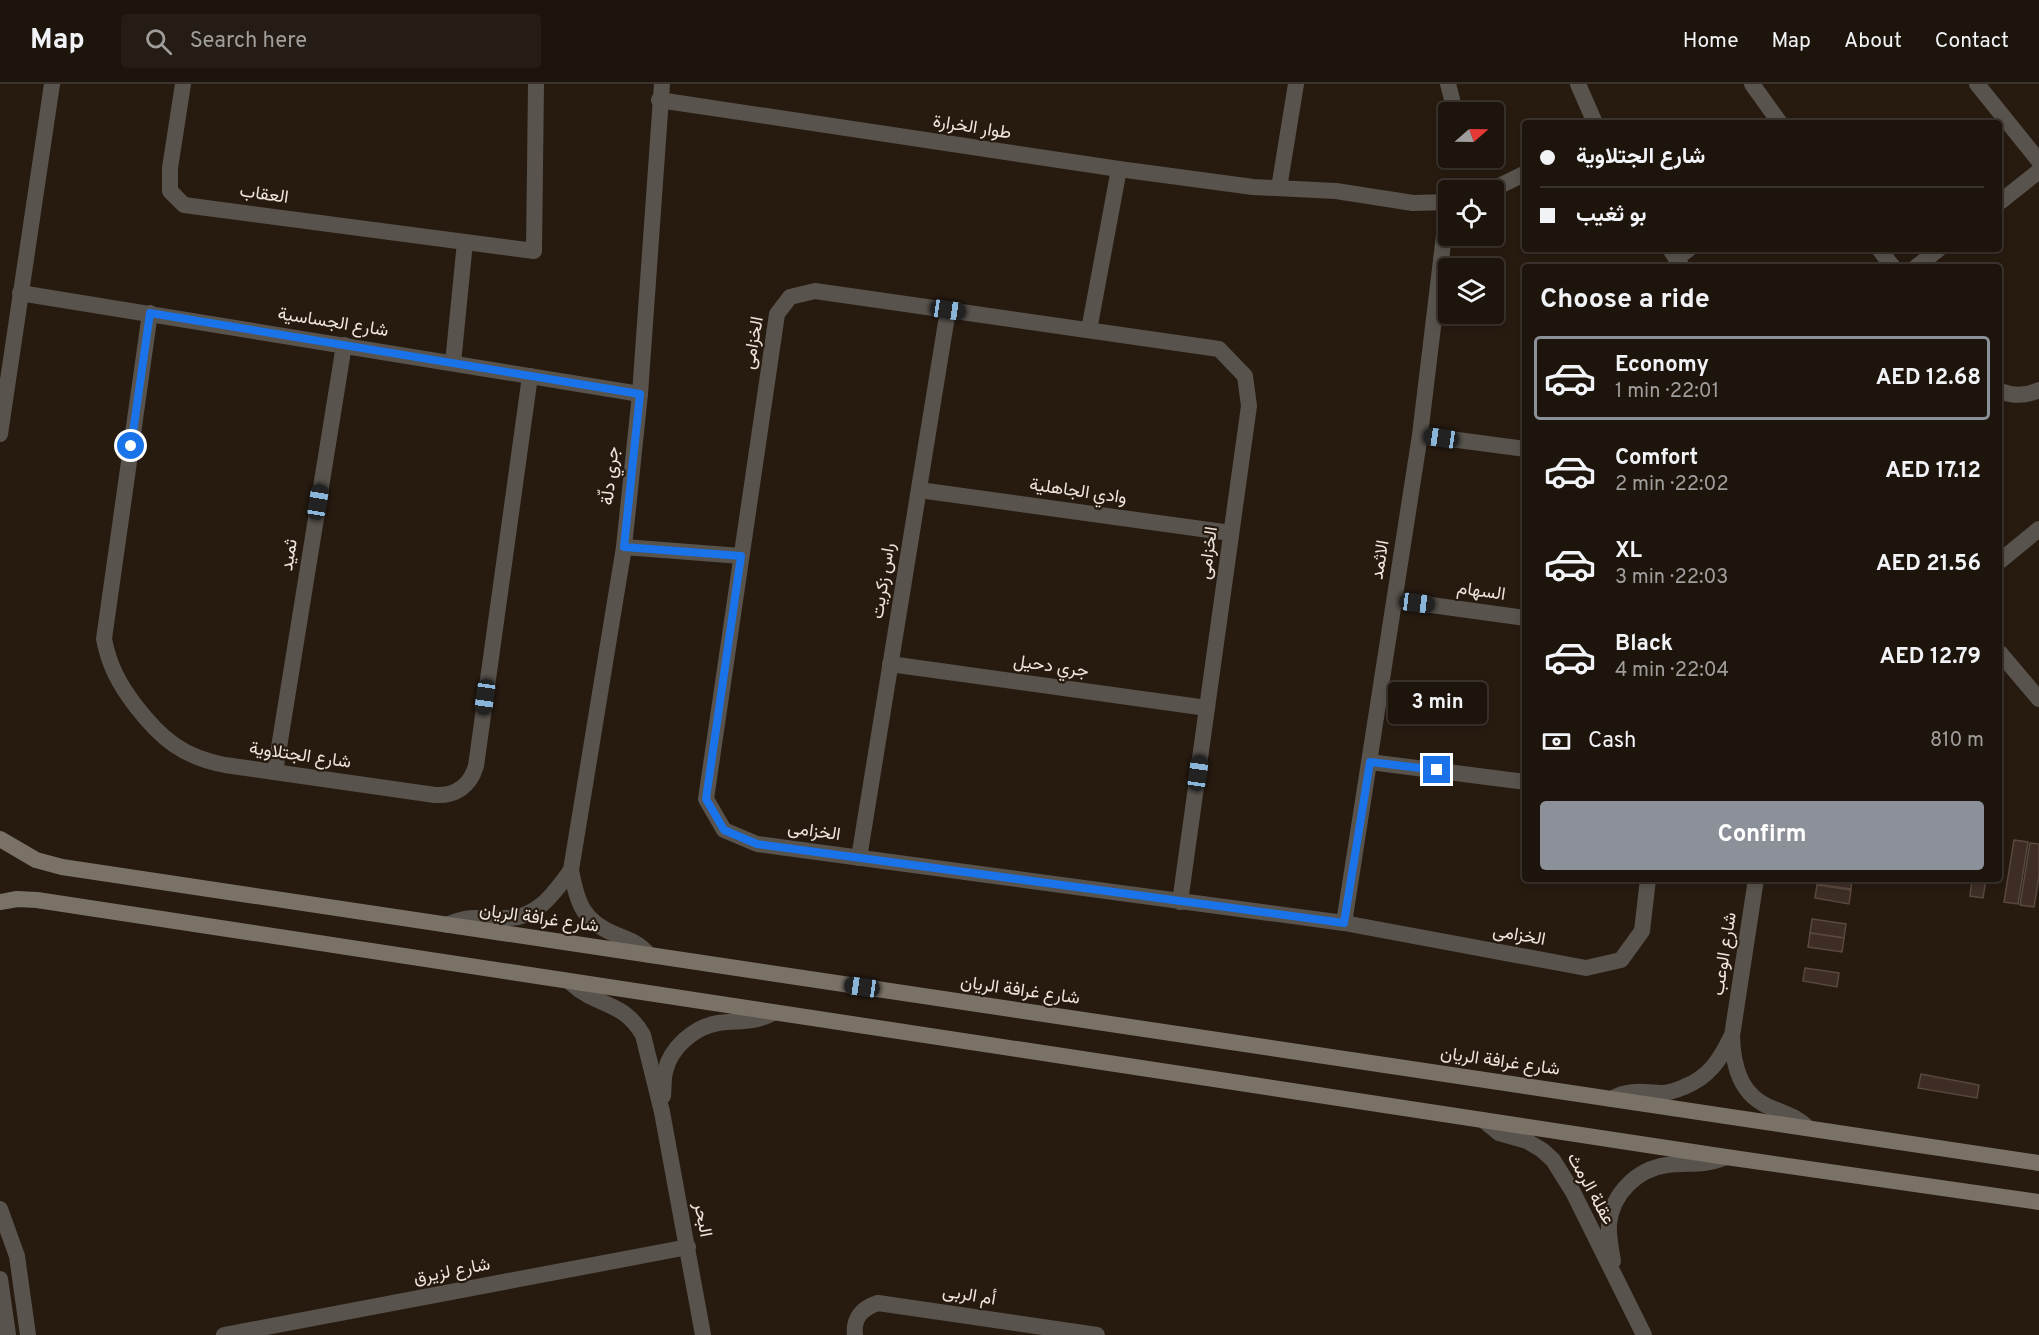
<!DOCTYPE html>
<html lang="en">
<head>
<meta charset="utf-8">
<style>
	body { margin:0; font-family:Overpass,Vazirmatn,sans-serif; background:#251d15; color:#f1f3f6; height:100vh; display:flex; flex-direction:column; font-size:22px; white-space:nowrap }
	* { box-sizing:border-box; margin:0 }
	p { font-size:20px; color:#a09e9d }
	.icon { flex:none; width:33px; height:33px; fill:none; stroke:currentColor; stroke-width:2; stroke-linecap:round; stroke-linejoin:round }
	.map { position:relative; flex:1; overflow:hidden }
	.side { position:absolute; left:1522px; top:180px; width:480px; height:618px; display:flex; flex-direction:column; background:#1d140c; border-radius:6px; box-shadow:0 3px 9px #0003,0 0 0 2px #3b332d }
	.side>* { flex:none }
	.hud { position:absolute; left:1522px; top:36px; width:480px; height:132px; border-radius:6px; box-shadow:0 3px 9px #0003,0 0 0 2px #3b332d; display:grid; align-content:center; height:132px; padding:0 18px; background:#1d140c }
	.needle { width:39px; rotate:70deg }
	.tools { position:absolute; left:1438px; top:18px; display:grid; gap:12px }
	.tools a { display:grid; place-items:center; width:66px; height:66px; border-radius:6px; background:#1d140c; box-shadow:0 3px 9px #0003,0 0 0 2px #3b332d; font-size:30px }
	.end { position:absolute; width:27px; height:27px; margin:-14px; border:8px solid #1a73e8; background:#fff; box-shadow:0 0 0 3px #fff }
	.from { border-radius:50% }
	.bubble { position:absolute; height:42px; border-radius:6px; background:#1d140c; box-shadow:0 3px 9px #0003,0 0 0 2px #3b332d; font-size:20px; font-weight:700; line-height:42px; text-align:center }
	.car { position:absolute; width:18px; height:36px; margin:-18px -9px; border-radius:8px; box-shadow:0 0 4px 2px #0007; background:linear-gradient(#222 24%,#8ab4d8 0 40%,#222 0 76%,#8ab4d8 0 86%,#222 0) }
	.hud b { display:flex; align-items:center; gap:21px; height:57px; font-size:22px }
	.hud b+b { border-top:2px solid #3b332d }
	.hud i { width:15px; height:15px; background:#f1f3f6 }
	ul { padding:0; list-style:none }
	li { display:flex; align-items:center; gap:18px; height:84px; margin:0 12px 9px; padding:0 6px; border:3px solid transparent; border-radius:6px }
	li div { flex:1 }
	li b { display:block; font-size:22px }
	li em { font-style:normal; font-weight:700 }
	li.selected { border-color:#8c9099 }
	li>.icon { width:54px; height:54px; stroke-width:1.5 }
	h2 { padding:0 18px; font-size:27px; line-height:72px }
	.pay { display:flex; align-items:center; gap:15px; height:66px; padding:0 18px; font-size:22px }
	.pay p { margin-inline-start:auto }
	.cta { display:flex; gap:12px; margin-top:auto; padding:12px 18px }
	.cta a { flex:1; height:69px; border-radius:6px; background:#8c9099; color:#fff; font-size:24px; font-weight:700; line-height:69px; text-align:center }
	header { display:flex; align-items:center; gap:36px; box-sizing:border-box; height:84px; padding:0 30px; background:#1d140c; border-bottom:2px solid #3b332d }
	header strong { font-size:28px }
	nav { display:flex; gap:33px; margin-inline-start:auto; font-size:21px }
	.search { width:420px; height:54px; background:#251d15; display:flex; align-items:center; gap:15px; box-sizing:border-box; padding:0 21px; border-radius:6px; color:#a09e9d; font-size:22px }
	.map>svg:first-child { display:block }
</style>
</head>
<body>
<header>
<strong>Map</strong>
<div class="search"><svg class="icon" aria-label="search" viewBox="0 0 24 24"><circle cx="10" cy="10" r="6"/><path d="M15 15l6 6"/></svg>Search here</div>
<nav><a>Home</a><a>Map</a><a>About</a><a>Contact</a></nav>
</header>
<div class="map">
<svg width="2039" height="1251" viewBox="0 0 2039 1251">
	<rect width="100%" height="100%" fill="#271b10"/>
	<g fill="#3d2d24" stroke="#59483e" stroke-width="1.5">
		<polygon points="2014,756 2028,758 2018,820 2004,818"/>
		<polygon points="2030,759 2039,760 2039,792 2034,823 2020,821"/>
		<polygon points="1818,795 1852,795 1851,805 1817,800"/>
		<polygon points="1972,795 1986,795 1983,814 1970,812"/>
		<polygon points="1817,801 1851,806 1849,820 1815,814"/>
		<polygon points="1812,835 1846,840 1844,854 1810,849"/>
		<polygon points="1810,849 1844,854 1842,868 1808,863"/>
		<polygon points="1805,884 1839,889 1837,903 1803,897"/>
		<polygon points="1921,990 1979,1001 1977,1014 1918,1004"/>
	</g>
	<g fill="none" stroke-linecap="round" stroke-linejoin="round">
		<g stroke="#58534d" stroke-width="16">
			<polyline points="183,0 170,84 170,107 184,121 534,167 536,0"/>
			<polyline points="1448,0 1452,15"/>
			<polyline points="1752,0 1780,39"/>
			<polyline points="1977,0 2039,77"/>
			<polyline points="659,16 1119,85 1253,103 1336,107 1413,119 1449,118"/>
			<polyline points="1279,104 1296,0"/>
			<polyline points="1491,106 1526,89"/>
			<polyline points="2000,118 2039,87"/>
			<polyline points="1879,165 1893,183"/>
			<polyline points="1676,175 1689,165"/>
			<polyline points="1916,183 1939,165"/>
			<polyline points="20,209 640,310"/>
			<path d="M150,229L104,555C109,581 119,600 135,621C161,655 183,673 225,681L435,711C456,712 470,702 476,682L530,292"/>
			<polyline points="1089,246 1119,85"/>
			<polyline points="453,279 465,158"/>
			<path d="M2000,307C2012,312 2026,312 2039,306"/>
			<polyline points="0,350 52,0"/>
			<polyline points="1420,351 1526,365"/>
			<polyline points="919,406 1231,449"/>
			<polyline points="624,463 741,472"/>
			<polyline points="2000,477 2039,445"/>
			<polyline points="1395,516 1526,534"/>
			<polyline points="890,580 1207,624"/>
			<polyline points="1370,678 1526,698"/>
			<polyline points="275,688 344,261"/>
			<polyline points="859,774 948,226"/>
			<path d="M1756,795L1732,952C1733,982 1740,1012 1772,1024C1786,1030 1798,1033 1808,1044"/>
			<polyline points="1180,818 1249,322 1245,292 1219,265 815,207 790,213 777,230 706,715 724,746 757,760 1344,839 1586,884 1621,876 1642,847 1648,795"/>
			<polyline points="1344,839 1420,351 1448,118"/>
			<path d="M447,841C467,831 484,834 506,834C537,835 555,808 571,786"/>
			<path d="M649,871C640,860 630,856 617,851C583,838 577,819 571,786L624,463L640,310L662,0"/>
			<path d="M571,899C596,923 623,916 643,951L662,1028L703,1251"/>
			<path d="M663,1012C664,1004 663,996 665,988C670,964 694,943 718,939C740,936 751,940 773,929"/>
			<path d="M1611,1015C1629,1005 1642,1008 1661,1009C1669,1009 1677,1006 1684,1003C1709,993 1720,976 1731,953"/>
			<polyline points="1483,1036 1499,1049 1527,1057 1542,1066 1553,1076 1573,1108 1644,1251"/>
			<polyline points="0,1125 17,1172 28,1251"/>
			<path d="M1613,1177C1611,1164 1608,1152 1609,1140C1612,1110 1637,1085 1667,1081C1691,1078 1701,1083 1726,1073"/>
			<polyline points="224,1251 688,1163"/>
			<path d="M855,1251C853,1234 862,1224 878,1219L1097,1251"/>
		</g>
		<g stroke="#58534d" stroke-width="16">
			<polyline points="1578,0 1595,39"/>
			<polyline points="1670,165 1682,183"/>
			<polyline points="2000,569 2039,615"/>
			<polyline points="0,1195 8,1251"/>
		</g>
		<g stroke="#7a7267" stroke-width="16">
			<polyline points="0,755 36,776 62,783 2039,1079"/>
			<polyline points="0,818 17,815 37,816 1726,1073 2039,1118"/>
		</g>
	</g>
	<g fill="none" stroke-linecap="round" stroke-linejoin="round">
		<polyline stroke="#1a73e8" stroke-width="8" points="131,362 150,229 640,310 624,463 741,472 706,715 724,746 757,760 1344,839 1370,678 1437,686"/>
	</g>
	<g text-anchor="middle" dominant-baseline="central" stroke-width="4.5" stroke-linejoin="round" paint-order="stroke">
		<g font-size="18" fill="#eee5dd" stroke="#271b10">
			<text transform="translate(972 44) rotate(9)">طوار الخرارة</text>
			<text transform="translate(264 111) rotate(8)">العقاب</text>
			<text transform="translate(333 239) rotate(9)">شارع الجساسية</text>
			<text transform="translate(754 259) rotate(-80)">الخزامى</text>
			<text transform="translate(611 392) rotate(-84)">جري دلّة</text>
			<text transform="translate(1078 408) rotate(8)">وادي الجاهلية</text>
			<text transform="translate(1209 469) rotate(-82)">الخزامى</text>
			<text transform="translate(290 471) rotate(-81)">ثميد</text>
			<text transform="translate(1381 476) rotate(-81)">الاثمد</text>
			<text transform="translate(884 497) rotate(-81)">راس زكريت</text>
			<text transform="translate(1481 508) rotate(8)">السهام</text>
			<text transform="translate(1051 583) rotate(8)">جري دحيل</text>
			<text transform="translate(300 672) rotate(8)">شارع الجتلاوية</text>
			<text transform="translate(814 748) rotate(8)">الخزامى</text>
			<text transform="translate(539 835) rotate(8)">شارع غرافة الريان</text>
			<text transform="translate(1519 852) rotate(10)">الخزامى</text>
			<text transform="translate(1725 870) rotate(-81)">شارع الوعب</text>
			<text transform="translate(1020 907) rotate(8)">شارع غرافة الريان</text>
			<text transform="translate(1500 978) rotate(8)">شارع غرافة الريان</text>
			<text transform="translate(1590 1105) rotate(61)">عقلة الرمث</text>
			<text transform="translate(702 1136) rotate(79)">البحر</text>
			<text transform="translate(452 1188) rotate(-11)">شارع لزيرق</text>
			<text transform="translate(969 1212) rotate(9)">أم الربى</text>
		</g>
	</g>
</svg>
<div class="tools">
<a><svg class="needle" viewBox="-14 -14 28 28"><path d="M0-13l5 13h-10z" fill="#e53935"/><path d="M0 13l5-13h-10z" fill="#a09e9d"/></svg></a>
<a><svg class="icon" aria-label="locate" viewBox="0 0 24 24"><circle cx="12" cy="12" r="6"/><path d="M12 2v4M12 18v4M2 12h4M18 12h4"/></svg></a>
<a><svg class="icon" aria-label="layers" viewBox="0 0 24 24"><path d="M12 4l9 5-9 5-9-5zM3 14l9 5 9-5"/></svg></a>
</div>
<i class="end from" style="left:131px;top:362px"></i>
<i class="end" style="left:1437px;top:686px"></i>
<div class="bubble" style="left:1388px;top:598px;width:99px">3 min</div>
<i class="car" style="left:948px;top:226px;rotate:98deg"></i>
<i class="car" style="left:1441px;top:354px;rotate:278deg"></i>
<i class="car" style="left:318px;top:418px;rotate:9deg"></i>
<i class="car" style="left:1417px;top:519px;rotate:97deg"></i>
<i class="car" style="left:485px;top:613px;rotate:188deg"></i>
<i class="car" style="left:1198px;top:689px;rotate:8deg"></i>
<i class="car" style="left:862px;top:903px;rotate:278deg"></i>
<div class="hud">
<b><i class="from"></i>شارع الجتلاوية</b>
<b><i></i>بو ثغيب</b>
</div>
<section class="side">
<h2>Choose a ride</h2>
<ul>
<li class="selected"><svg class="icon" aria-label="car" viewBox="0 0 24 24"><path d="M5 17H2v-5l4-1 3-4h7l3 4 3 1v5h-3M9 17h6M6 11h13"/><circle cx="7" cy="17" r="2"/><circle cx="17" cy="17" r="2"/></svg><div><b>Economy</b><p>1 min · 22:01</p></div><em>AED 12.68</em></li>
<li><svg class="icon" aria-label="car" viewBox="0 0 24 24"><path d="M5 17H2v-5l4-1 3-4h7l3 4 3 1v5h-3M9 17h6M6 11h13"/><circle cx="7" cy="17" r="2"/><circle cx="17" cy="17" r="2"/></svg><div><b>Comfort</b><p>2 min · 22:02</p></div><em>AED 17.12</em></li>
<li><svg class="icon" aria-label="car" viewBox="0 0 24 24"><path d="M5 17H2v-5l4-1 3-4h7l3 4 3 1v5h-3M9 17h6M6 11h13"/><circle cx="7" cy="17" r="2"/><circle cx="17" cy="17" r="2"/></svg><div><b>XL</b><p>3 min · 22:03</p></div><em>AED 21.56</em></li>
<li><svg class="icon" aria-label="car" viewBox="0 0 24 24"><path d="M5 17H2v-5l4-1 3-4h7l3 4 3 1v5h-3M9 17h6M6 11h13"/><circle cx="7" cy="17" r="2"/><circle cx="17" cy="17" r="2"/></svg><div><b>Black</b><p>4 min · 22:04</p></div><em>AED 12.79</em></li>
</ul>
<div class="pay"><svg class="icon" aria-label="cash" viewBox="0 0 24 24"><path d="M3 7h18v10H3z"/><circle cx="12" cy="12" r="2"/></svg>Cash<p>810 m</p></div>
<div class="cta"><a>Confirm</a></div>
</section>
</div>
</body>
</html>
